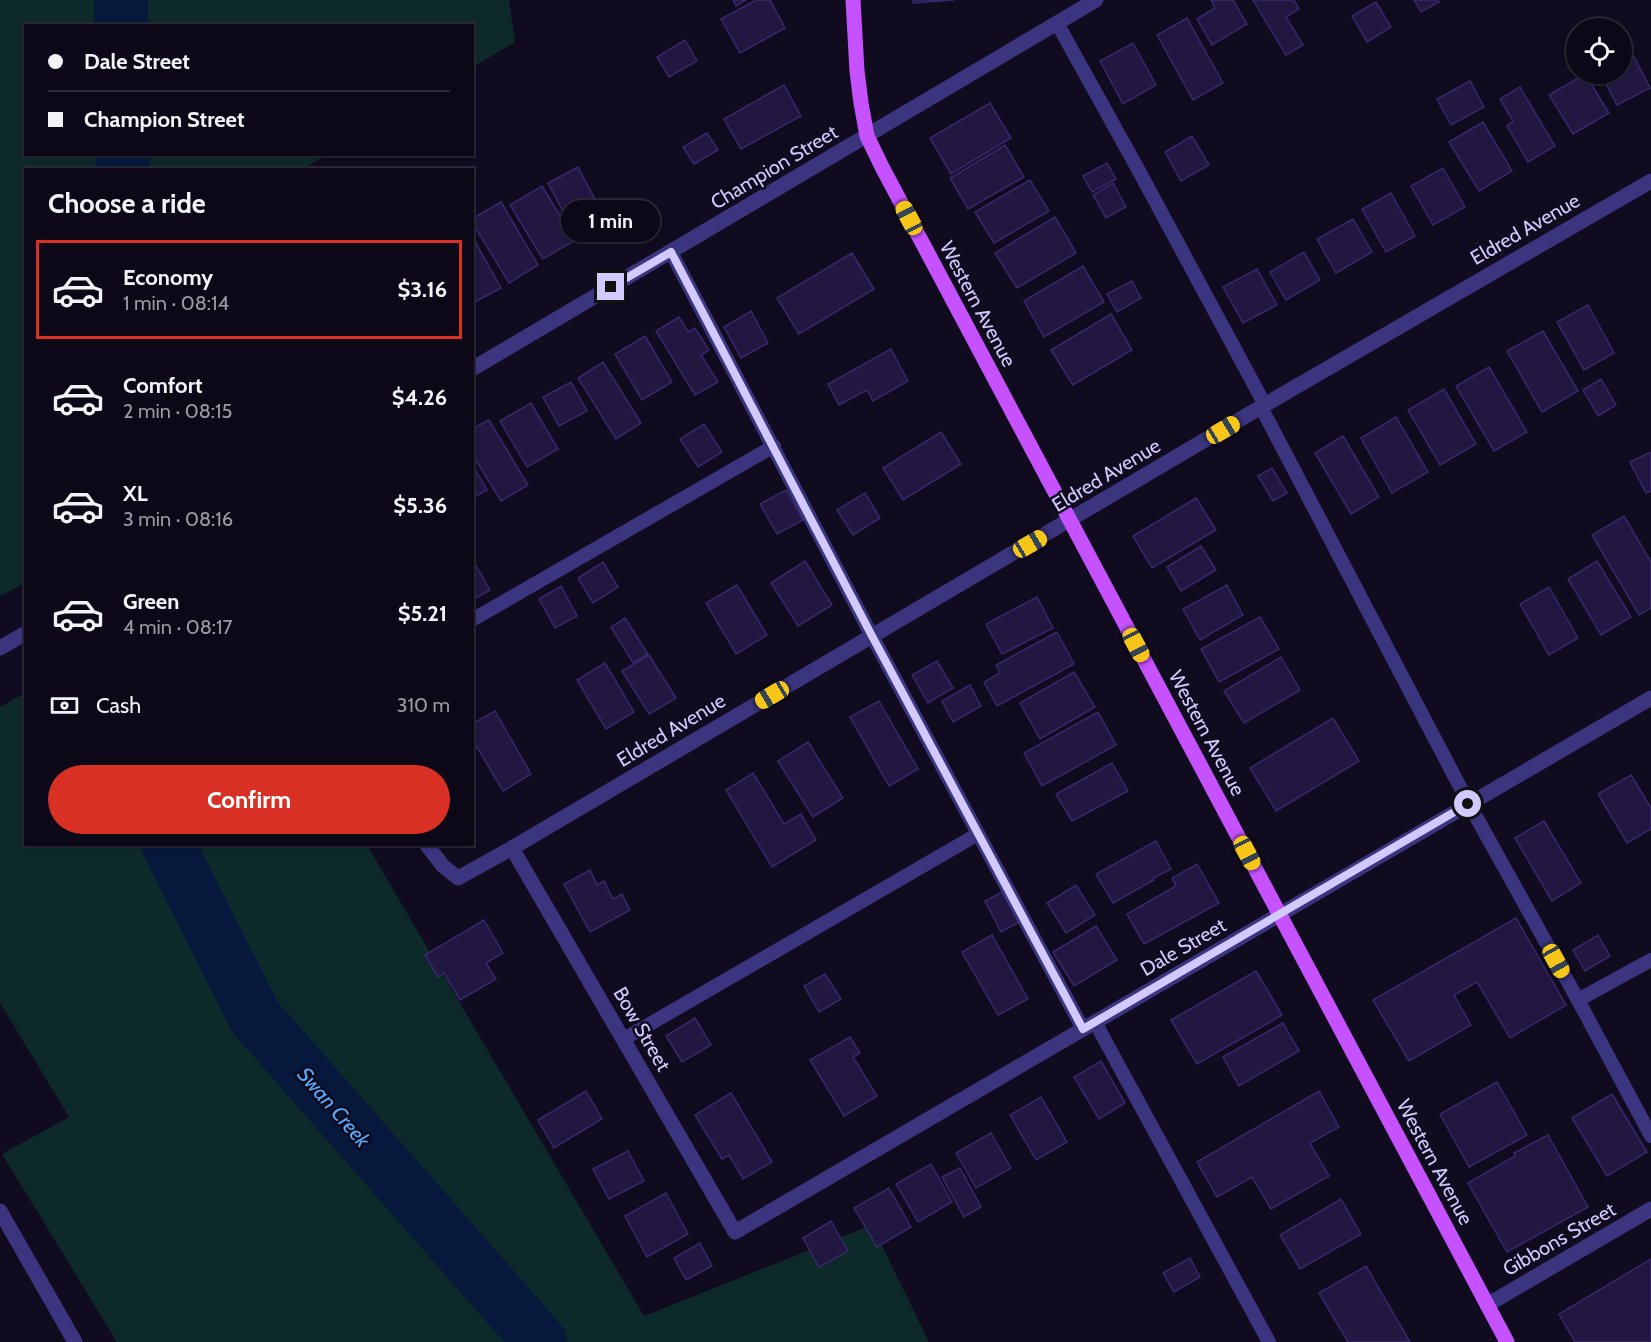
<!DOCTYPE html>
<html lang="en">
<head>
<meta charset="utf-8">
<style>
	body { margin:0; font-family:Cabin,sans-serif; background:#1a1624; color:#f1f3f6; height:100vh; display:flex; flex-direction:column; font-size:22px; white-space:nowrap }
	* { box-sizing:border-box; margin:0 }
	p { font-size:20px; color:#9a9aa1 }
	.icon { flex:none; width:33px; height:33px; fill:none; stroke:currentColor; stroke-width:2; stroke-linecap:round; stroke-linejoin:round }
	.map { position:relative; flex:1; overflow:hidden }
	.details { position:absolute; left:24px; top:168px; width:450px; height:678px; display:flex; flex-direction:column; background:#0c0817; border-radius:0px; box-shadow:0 2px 4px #0004,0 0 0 2px #2c2936 }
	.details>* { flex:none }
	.top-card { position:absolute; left:24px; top:24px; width:450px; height:132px; border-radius:0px; box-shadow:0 2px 4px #0004,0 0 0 2px #2c2936; display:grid; align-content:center; height:132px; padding:0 24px; background:#0c0817 }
	.fabs { position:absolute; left:1566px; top:18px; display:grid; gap:12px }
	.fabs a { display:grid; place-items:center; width:66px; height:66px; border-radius:50%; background:#0c0817; box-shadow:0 2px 4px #0004,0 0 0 2px #2c2936; font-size:30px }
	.end { position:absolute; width:27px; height:27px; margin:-14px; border:8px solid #d2caff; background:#111; box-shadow:0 0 0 3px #111 }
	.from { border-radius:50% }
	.bubble { position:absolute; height:42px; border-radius:21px; background:#0c0817; box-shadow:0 2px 4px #0004,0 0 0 2px #2c2936; font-size:20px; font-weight:700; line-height:42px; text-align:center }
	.car { position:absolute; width:18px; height:36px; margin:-18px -9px; border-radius:8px; box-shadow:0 0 4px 2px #0007; background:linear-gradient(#f5c518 24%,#345 0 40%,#f5c518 0 76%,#345 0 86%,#f5c518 0) }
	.top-card b { display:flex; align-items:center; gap:21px; height:57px; font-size:22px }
	.top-card b+b { border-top:2px solid #2c2936 }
	.top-card i { width:15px; height:15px; background:#f1f3f6 }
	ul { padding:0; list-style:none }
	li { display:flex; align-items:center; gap:18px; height:99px; margin:0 12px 9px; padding:0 12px; border:3px solid transparent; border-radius:0px }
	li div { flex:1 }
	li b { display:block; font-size:22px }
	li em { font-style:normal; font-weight:700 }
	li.current { border-color:#d93025 }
	li>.icon { width:54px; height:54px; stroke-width:1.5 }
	h2 { padding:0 24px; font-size:27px; line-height:72px }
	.pay { display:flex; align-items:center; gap:15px; height:66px; padding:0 24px; font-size:22px }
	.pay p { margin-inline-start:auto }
	.button { display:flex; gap:12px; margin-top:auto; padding:12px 24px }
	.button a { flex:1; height:69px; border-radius:36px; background:#d93025; color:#fff; font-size:24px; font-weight:700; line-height:69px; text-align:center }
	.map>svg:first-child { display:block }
</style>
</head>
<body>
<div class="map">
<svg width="1651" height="1342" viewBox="0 0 1651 1342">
	<rect width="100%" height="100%" fill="#100b1f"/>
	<g fill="#0e2929">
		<polygon points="0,0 509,0 515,42 473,67 472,26 26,26 26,154 326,155 301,170 26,170 25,583 0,596"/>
		<polygon points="25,693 26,844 367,845 644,1316 872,1225 929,1342 117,1342 2,1154 69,1117 0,1003 0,707"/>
	</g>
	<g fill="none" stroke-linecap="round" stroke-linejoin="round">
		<g stroke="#07183d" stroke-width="54">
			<polyline points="121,0 121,26"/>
			<polyline points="123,170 123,154"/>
			<polyline points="168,844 255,1017 540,1342"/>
		</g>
	</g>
	<g fill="#211741" stroke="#39286e" stroke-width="1.5">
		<polygon points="733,0 746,0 736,6"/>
		<polygon points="756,0 770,0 785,28 740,53 721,19"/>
		<polygon points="913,0 954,0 913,3"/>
		<polygon points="1211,0 1233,0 1247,24 1212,45 1197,19 1215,8"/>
		<polygon points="1253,0 1294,0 1299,9 1286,17 1303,45 1286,55"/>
		<polygon points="1414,0 1438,0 1439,2 1421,12"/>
		<polygon points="1376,2 1391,27 1367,42 1352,16"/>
		<polygon points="1187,18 1223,83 1193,100 1157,35"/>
		<polygon points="685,40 697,61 669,77 657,57"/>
		<polygon points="1133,43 1156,85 1123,104 1100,61"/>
		<polygon points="1630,49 1650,88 1617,105 1601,74 1622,74 1622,53"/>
		<polygon points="1585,74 1609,113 1573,134 1549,95"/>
		<polygon points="1470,81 1484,107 1451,125 1437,99"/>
		<polygon points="784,85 801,116 741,149 724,119"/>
		<polygon points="1520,87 1555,146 1528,162 1507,126 1513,121 1500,99"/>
		<polygon points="990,103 1011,138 951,174 930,138"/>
		<polygon points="1483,122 1512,171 1479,191 1449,142"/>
		<polygon points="707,133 718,150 694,164 683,147"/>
		<polygon points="1192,136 1209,165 1181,181 1165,152"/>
		<polygon points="1005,145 1024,177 968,209 950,178"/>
		<polygon points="1107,163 1116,179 1092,192 1083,176"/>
		<polygon points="578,167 604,216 574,232 548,183"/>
		<polygon points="1443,168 1465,207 1433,225 1411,186"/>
		<polygon points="1030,180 1049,211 994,243 975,212"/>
		<polygon points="1113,183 1126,207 1106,218 1093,195"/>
		<polygon points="542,186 575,240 543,259 510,205"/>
		<polygon points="1391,193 1415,236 1386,252 1362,209"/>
		<polygon points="501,202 538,265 509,283 472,222 472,219"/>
		<polygon points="1055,217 1076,253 1017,288 995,253"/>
		<polygon points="1353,219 1372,252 1336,273 1317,239"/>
		<polygon points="472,236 501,288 473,303 472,302"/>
		<polygon points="1304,252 1320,280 1286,300 1270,272"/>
		<polygon points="852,253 874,289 799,334 777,298"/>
		<polygon points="1083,266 1104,302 1044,337 1024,301"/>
		<polygon points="1257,269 1277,305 1243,323 1223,287"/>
		<polygon points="1132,281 1141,298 1117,312 1107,294"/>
		<polygon points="1588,305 1614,353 1584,370 1557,322"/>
		<polygon points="751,311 768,343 741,358 724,327"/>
		<polygon points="1111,314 1132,350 1073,385 1051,350"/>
		<polygon points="679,317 688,332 695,328 709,350 701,355 718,382 695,395 656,331"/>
		<polygon points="1543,331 1578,391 1542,412 1507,351"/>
		<polygon points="645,336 672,382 642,400 615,354"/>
		<polygon points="891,349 908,381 873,401 867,390 839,405 828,384"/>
		<polygon points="603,362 641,423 616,439 578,378"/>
		<polygon points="1489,367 1527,432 1494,451 1456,386"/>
		<polygon points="1601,379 1616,405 1598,416 1583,390"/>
		<polygon points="571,382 587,411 559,426 543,397"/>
		<polygon points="1444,389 1476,444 1440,465 1408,410"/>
		<polygon points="531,403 558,449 527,467 500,421"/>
		<polygon points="1396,417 1428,472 1392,493 1361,438"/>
		<polygon points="489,420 528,485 501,501 472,454 472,429"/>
		<polygon points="704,424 722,452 698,467 680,439"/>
		<polygon points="941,432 961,464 903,500 883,468"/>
		<polygon points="1343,436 1379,497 1351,514 1315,453"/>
		<polygon points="1651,452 1651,491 1646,493 1630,462"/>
		<polygon points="472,464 487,490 472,498"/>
		<polygon points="1272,468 1287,493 1273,501 1258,476"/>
		<polygon points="786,490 803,520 777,534 760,504"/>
		<polygon points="865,493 880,518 853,535 837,510"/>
		<polygon points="1196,498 1216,530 1152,568 1133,536"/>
		<polygon points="1624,516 1651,562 1651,608 1639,615 1592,535"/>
		<polygon points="1201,546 1216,570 1181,591 1167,567"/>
		<polygon points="805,561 832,605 798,626 771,583"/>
		<polygon points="1597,561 1631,617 1601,635 1568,579"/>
		<polygon points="603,562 618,587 593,603 578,578"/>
		<polygon points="475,564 490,590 472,600 472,565"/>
		<polygon points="737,585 767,635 736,654 706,603"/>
		<polygon points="1227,585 1243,615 1200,640 1183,609"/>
		<polygon points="561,586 577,616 555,628 539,599"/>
		<polygon points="1549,587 1578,638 1549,655 1520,604"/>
		<polygon points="1037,597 1053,628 1002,654 986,624"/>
		<polygon points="1260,617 1279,649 1219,682 1201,649"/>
		<polygon points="625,618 648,654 633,663 611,627"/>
		<polygon points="1057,632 1074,664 997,706 984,682 1000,673 996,665"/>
		<polygon points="649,655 676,698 649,714 622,671"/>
		<polygon points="1281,657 1300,690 1244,723 1224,691"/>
		<polygon points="937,661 953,688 928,703 912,675"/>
		<polygon points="605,663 634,712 606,729 577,680"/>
		<polygon points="1074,672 1095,707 1040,739 1020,703"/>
		<polygon points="970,685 981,706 953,722 942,701"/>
		<polygon points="879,701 918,769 889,786 850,717"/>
		<polygon points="495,711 531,774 503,791 472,739 472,724"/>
		<polygon points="1098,712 1116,745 1042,786 1024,753"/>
		<polygon points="1333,718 1359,761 1276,811 1250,768"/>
		<polygon points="808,742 843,798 813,817 778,761"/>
		<polygon points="1112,763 1128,791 1072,821 1056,794"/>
		<polygon points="753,773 784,824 801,814 816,840 772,867 726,790"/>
		<polygon points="1631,775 1651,808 1651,829 1627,843 1598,794"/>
		<polygon points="1544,821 1581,883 1552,901 1515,838"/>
		<polygon points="1156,841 1171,869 1153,878 1154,880 1113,903 1096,874"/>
		<polygon points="1197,864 1219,903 1144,944 1127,914 1176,886 1172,878"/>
		<polygon points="590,870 597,885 604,881 613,899 622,894 630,910 590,932 564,884"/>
		<polygon points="1076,885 1095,915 1066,933 1047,903"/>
		<polygon points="1002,892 1019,922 1001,932 985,901"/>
		<polygon points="1516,918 1566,1005 1510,1038 1477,982 1454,995 1471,1025 1409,1061 1373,1000"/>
		<polygon points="484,920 503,953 486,963 496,979 460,1000 444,973 438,977 425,955"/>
		<polygon points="1096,926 1117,960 1074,986 1053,952"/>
		<polygon points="992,935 1028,999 998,1015 962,952"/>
		<polygon points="1598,935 1610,956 1585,971 1573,950"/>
		<polygon points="1256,971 1282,1015 1197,1064 1171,1020"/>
		<polygon points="825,974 841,999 819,1012 804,986"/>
		<polygon points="695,1018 711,1045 682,1062 666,1036"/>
		<polygon points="1283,1023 1299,1051 1239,1086 1223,1057"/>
		<polygon points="850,1037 860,1053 853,1057 877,1096 844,1116 810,1060"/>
		<polygon points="1101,1061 1125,1103 1099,1119 1074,1077"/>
		<polygon points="1497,1082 1527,1135 1469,1167 1440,1114"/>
		<polygon points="586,1091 602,1119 554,1148 538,1120"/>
		<polygon points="1319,1091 1339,1127 1310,1143 1329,1176 1271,1209 1252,1177 1217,1197 1197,1162"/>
		<polygon points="731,1093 772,1162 743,1179 729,1155 722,1159 695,1115"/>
		<polygon points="1612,1094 1647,1152 1607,1176 1572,1118"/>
		<polygon points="1041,1097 1067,1142 1036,1160 1010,1115"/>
		<polygon points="991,1133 1011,1168 976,1188 956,1153"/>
		<polygon points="1548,1135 1588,1207 1507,1252 1468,1183 1515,1156 1514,1153"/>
		<polygon points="628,1151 644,1181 609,1199 593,1169"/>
		<polygon points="931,1164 952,1202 918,1222 896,1184"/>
		<polygon points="960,1168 981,1207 964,1217 942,1177"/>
		<polygon points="889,1188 911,1227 877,1247 854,1208"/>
		<polygon points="666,1193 688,1234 647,1257 625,1216"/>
		<polygon points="1341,1199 1361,1234 1300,1269 1280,1235"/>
		<polygon points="831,1221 848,1251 819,1267 803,1238"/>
		<polygon points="700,1243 712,1266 686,1280 674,1258"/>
		<polygon points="1190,1258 1200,1277 1174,1292 1163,1273"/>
		<polygon points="1651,1259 1651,1342 1575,1342 1559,1314"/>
		<polygon points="1366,1266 1410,1342 1348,1342 1319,1293"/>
	</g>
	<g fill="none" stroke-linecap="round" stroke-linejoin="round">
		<g stroke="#3b3580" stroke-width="14">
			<polyline points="1057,23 1139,171 1265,405"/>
			<polyline points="671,252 872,636 1083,1029"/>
			<polyline points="1261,407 1469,804 1578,1000 1651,1136"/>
			<polyline points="472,620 774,446"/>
			<polyline points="1578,1000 1651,960"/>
			<polyline points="1095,1022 1269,1342"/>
			<polyline points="624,1039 978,834"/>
		</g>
		<g stroke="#3b3580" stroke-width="15">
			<polyline points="472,369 1096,0"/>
			<polyline points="0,648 26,633"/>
			<polyline points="426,844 443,866 458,878 512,848 1261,407 1651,181"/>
			<polyline points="512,848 735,1232 1651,698"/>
			<polyline points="0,1211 75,1342"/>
			<polyline points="1487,1305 1651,1209"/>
		</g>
		<polyline stroke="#c651ff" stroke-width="15" points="853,0 857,71 861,103 867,136 882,167 1507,1342"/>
	</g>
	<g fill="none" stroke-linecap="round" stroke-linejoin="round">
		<polyline stroke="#d2caff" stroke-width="8" points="611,287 671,252 872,636 1083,1029 1468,804"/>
	</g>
	<g text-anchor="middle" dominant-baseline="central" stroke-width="5" stroke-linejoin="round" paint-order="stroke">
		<g font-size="20" fill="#d2caff" stroke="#100b1f">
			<text transform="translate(774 167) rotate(-31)">Champion Street</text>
			<text transform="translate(1525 229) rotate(-30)">Eldred Avenue</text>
			<text transform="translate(978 304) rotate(62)">Western Avenue</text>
			<text transform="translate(1106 475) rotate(-31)">Eldred Avenue</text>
			<text transform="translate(671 730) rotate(-31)">Eldred Avenue</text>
			<text transform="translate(1207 733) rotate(62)">Western Avenue</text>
			<text transform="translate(1183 947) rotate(-30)">Dale Street</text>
			<text transform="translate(642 1029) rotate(60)">Bow Street</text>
			<text transform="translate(1435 1162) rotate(62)">Western Avenue</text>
			<text transform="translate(1559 1239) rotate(-30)">Gibbons Street</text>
		</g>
		<g font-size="21" font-style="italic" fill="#58aaff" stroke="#100b1f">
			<text transform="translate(334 1107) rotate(49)">Swan Creek</text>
		</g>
	</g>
</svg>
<div class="fabs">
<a><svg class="icon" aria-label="locate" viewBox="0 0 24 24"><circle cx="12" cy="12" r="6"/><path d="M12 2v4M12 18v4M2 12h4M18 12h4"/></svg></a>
</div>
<i class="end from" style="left:1468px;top:804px"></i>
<i class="end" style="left:611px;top:287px"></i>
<div class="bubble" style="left:561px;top:200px;width:99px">1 min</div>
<i class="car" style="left:909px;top:218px;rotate:332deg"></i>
<i class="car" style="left:1223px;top:430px;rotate:59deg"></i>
<i class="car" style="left:1030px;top:544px;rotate:60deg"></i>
<i class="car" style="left:1136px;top:645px;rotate:152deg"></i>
<i class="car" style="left:772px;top:695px;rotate:239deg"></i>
<i class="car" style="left:1247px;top:853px;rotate:152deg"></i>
<i class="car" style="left:1556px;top:961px;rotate:151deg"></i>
<div class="top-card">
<b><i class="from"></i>Dale Street</b>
<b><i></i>Champion Street</b>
</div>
<section class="details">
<h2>Choose a ride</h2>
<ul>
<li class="current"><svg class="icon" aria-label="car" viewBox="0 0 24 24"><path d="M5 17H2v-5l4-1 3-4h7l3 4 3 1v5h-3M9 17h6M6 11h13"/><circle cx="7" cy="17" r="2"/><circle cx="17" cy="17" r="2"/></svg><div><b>Economy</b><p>1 min · 08:14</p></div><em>$3.16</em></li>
<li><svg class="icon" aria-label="car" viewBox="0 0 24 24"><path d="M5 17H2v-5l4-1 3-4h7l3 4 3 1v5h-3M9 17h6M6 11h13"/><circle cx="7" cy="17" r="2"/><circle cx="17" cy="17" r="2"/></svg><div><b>Comfort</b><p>2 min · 08:15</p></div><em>$4.26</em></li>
<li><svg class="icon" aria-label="car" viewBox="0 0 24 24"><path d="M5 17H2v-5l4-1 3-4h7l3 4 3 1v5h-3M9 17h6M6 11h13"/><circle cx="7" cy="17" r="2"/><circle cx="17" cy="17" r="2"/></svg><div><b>XL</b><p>3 min · 08:16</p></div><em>$5.36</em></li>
<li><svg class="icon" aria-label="car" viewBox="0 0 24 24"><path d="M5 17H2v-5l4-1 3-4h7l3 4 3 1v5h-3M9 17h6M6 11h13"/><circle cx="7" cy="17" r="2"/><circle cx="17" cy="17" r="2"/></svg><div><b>Green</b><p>4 min · 08:17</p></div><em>$5.21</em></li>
</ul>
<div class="pay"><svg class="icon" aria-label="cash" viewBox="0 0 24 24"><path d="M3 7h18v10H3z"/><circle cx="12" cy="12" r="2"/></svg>Cash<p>310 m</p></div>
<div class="button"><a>Confirm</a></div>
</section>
</div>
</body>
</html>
